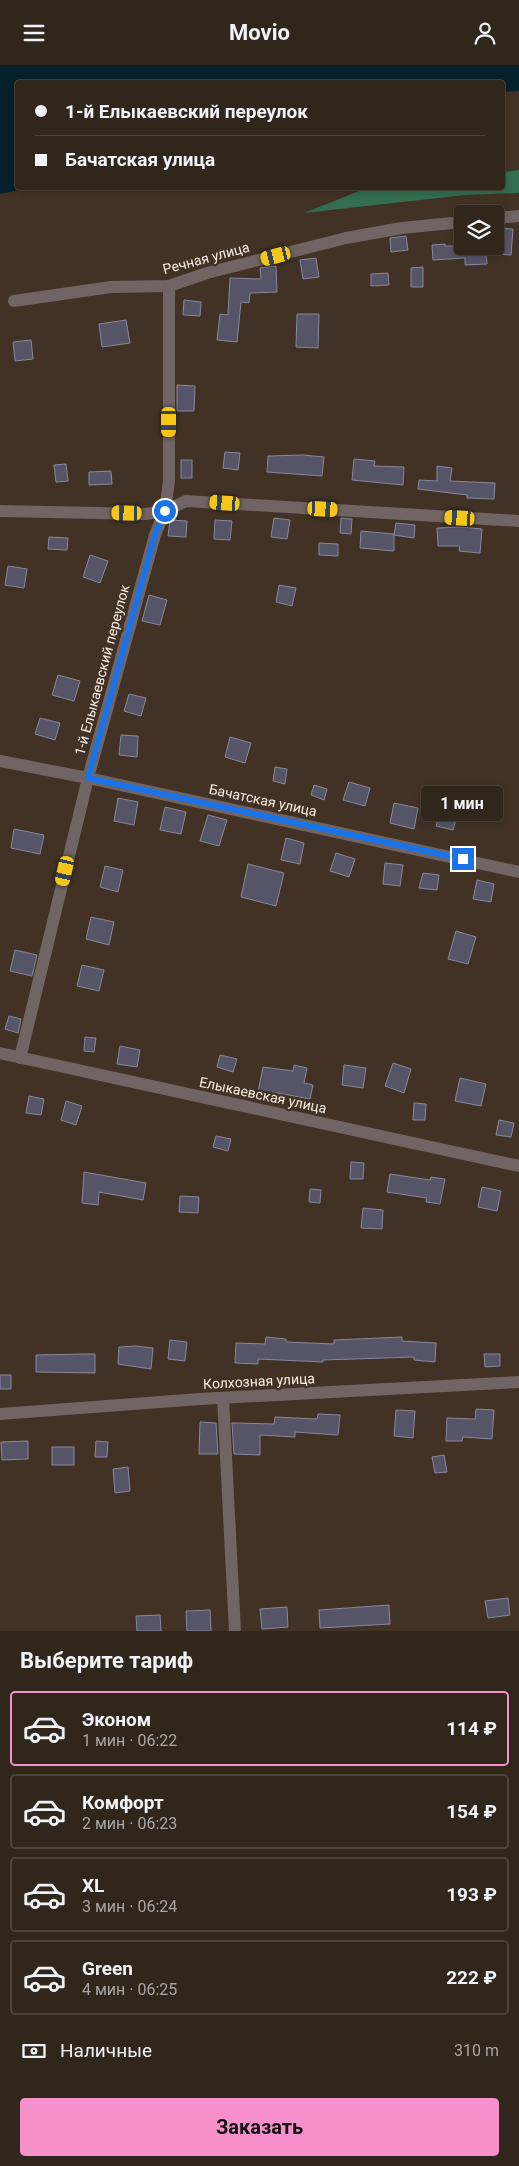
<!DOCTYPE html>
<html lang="ru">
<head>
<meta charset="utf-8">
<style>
	body { margin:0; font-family:Roboto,sans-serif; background:#392e25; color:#f1f3f6; height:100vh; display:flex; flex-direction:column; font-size:19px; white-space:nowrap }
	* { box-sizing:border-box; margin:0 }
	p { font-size:16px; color:#a8a5a3 }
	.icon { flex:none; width:28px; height:28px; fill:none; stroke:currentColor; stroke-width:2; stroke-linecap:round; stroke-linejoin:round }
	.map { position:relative; height:1566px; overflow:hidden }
	.panel { display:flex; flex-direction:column; background:#31261c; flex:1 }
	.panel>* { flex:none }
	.hud { position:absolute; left:15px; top:15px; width:490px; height:110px; border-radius:5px; box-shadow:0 2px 8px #0003,0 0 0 1px #4c433b; display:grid; align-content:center; height:110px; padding:0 20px; background:#31261c }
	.fabs { position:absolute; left:454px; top:140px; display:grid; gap:10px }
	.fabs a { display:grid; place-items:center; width:50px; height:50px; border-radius:5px; background:#31261c; box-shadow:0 2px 8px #0003,0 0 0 1px #4c433b; font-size:25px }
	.end { position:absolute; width:22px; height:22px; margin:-11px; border:6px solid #1a73e8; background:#fff; box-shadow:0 0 0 2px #fff }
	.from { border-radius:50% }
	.bubble { position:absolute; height:35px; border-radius:5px; background:#31261c; box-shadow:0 2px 8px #0003,0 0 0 1px #4c433b; font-size:16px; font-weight:700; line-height:35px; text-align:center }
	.car { position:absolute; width:15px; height:30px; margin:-15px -8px; border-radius:6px; box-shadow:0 0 4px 1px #0007; background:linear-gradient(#f5c518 24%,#345 0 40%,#f5c518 0 76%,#345 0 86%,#f5c518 0) }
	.hud b { display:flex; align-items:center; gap:18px; height:48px; font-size:19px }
	.hud b+b { border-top:1px solid #4c433b }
	.hud i { width:12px; height:12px; background:#f1f3f6 }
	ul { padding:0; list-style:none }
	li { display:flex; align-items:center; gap:15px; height:75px; margin:0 10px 8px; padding:0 10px; border:2px solid #4c433b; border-radius:5px }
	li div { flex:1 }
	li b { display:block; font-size:19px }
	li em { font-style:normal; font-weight:700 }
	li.current { border-color:#f890cb }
	li>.icon { width:45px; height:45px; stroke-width:1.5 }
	h2 { padding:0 20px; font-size:22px; line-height:60px }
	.pay { display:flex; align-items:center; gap:12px; height:55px; padding:0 20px; font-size:19px }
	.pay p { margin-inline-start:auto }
	.button { display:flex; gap:10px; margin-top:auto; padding:10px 20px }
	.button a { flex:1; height:58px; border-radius:5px; background:#f890cb; color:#111; font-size:20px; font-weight:700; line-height:58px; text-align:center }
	header { display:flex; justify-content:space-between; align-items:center; height:65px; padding:0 20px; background:#31261c; font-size:22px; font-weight:700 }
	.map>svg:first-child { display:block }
</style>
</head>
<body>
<header><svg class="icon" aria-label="menu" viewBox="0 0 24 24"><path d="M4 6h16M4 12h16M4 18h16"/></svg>Movio<svg class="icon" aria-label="person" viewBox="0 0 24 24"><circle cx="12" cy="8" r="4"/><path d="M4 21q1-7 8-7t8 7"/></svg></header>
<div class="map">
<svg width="519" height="1566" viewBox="0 0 519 1566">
	<rect width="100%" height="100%" fill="#413225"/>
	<polygon fill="#336e50" points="519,105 519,128 465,130 304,148 367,123 502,122 503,107"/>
	<polygon fill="#06202c" points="0,0 519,0 519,26 503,27 502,18 18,18 18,122 29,123 0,129"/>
	<g fill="#565568" stroke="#88879c">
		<polygon points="495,163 513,164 511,190 495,189"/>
		<polygon points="406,171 408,185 391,187 390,173"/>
		<polygon points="445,179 445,181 485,181 487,199 465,200 465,193 433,195 432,180"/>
		<polygon points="316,193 319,212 303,214 300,195"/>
		<polygon points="276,201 277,227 250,228 249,238 241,237 237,277 217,275 220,249 228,250 230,213 261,214 260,203"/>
		<polygon points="423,202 423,222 411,222 411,203"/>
		<polygon points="388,208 389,220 371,221 371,209"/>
		<polygon points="184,235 201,237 200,251 183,250"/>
		<polygon points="297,249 319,249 318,283 296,282"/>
		<polygon points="126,255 130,278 102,282 99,259"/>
		<polygon points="31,275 33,294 15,296 13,277"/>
		<polygon points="177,320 195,321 194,346 177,346"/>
		<polygon points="225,387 240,388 238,405 223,403"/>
		<polygon points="303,390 324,392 322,411 267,407 268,391"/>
		<polygon points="354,394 375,396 374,401 404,402 403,420 352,415"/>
		<rect x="181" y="395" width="11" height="18"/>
		<polygon points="66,399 68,416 56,417 54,400"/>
		<polygon points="437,401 452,403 450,416 495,418 494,434 467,433 467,430 418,424 419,415 437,416"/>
		<polygon points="111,406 112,419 89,420 89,407"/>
		<polygon points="274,453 290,455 287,474 271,472"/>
		<polygon points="341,453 352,454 351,469 340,468"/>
		<polygon points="170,455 187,456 186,472 168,471"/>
		<polygon points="215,455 232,456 230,475 214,474"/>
		<polygon points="396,458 415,460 414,473 394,470"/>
		<polygon points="461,462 482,464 480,488 459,486 460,481 438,481 437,463"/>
		<polygon points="361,466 394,469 394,486 360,483"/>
		<polygon points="49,472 68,473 67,485 48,484"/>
		<polygon points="319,478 338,479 338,491 319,490"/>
		<polygon points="90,490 108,496 100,518 83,512"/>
		<polygon points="8,501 27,504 24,523 5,520"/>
		<polygon points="279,520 296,523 292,541 276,537"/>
		<polygon points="149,530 167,535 160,560 142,556"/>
		<polygon points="58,610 80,616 74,636 52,630"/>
		<polygon points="129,629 146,633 141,651 124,646"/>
		<polygon points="40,653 60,658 55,675 35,669"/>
		<polygon points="121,670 138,671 137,692 119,690"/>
		<polygon points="230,672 251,678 245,698 225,692"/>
		<polygon points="275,702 287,704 285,719 273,716"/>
		<polygon points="349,717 370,723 365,741 343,735"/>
		<polygon points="314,720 327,724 324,735 311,730"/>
		<polygon points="118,733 138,737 134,760 114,756"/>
		<polygon points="394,738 418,743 414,764 390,758"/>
		<polygon points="165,742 186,747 181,769 160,765"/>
		<polygon points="440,749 456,754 453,765 436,761"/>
		<polygon points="208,750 227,755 219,781 200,776"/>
		<polygon points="14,764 44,770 40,789 11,783"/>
		<polygon points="286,773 304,778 300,799 281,795"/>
		<polygon points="336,788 355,794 349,812 330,806"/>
		<polygon points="385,798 403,800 400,821 383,819"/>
		<polygon points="248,799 284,808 276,841 241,832"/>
		<polygon points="105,801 123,805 118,827 100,822"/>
		<polygon points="423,808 439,810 437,825 419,823"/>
		<polygon points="477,815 494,819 491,837 473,834"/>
		<polygon points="91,852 114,857 109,880 86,874"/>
		<polygon points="456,866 476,872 468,899 448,894"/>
		<polygon points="15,885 37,890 32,911 10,906"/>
		<polygon points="82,900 104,905 99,926 77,921"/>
		<polygon points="9,951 21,954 18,968 5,964"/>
		<polygon points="85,972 96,973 94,987 84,986"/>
		<polygon points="120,981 140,985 137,1002 117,999"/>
		<polygon points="220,990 237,994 233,1007 217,1002"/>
		<polygon points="393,998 411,1004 404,1028 385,1021"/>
		<polygon points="294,1000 307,1003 304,1018 313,1020 310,1034 272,1027 272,1030 258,1027 263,1002 293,1006"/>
		<polygon points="344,1000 366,1003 363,1023 342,1020"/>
		<polygon points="460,1013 486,1019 481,1041 455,1036"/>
		<polygon points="29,1031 44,1034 41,1050 26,1048"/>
		<polygon points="66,1036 82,1041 76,1060 61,1055"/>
		<polygon points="414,1038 426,1039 425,1055 413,1055"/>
		<polygon points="499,1055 514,1058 511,1072 496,1070"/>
		<polygon points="216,1071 231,1074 228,1086 213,1082"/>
		<polygon points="351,1097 364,1098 363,1114 350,1114"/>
		<polygon points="84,1107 146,1118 143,1135 99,1127 98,1140 82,1138"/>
		<polygon points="390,1109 430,1115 431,1112 445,1114 440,1139 426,1137 427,1133 387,1127"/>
		<polygon points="482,1122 501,1126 497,1146 478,1142"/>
		<polygon points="310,1124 321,1125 320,1138 309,1137"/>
		<polygon points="180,1131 199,1132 198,1148 179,1147"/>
		<polygon points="363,1143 383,1145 382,1164 361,1163"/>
		<polygon points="266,1272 286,1274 286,1277 334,1279 334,1275 402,1272 402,1276 436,1278 435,1297 414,1295 414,1292 323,1295 323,1297 258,1294 258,1299 235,1298 236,1278 265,1279"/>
		<polygon points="170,1275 187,1277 185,1296 168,1294"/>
		<polygon points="135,1281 153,1283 151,1304 118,1299 119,1282"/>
		<polygon points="83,1289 95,1289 95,1308 36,1307 36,1290"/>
		<polygon points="484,1289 500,1289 500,1301 485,1302"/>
		<rect x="0" y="1310" width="11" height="14"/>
		<polygon points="476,1344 494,1345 492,1374 463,1372 462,1376 446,1376 447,1353 475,1354"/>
		<polygon points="396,1345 415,1346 413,1373 394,1371"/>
		<polygon points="318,1349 340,1350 338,1370 295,1367 295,1372 260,1370 260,1390 234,1389 232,1358 234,1358 274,1359 275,1352 317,1354"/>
		<polygon points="200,1357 216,1358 218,1389 199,1389"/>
		<polygon points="28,1376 28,1394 2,1395 1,1377"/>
		<polygon points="96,1376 108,1377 107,1392 95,1392"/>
		<rect x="52" y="1382" width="22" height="18"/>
		<polygon points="444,1390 447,1407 435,1408 432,1392"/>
		<polygon points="128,1402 130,1426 115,1428 113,1404"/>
		<polygon points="508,1533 510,1550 488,1553 485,1536"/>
		<polygon points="389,1540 390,1559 320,1563 319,1545"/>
		<polygon points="287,1542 288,1562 262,1564 260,1544"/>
		<polygon points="210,1545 211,1566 187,1566 186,1546"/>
		<polygon points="160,1550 161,1566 137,1566 136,1551"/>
	</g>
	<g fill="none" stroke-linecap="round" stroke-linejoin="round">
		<g stroke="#706563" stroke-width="12">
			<polyline points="495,153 519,151"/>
			<polyline points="14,236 111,222 169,221 207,208 346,173 402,163 462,157"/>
			<polyline points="0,446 145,449 165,446 186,436 519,456"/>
			<polyline points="0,696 88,713 519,807"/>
			<polyline points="0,988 519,1101"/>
			<polyline points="20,993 88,713 155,470 165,446 169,416 169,221"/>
			<polyline points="223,1333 235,1566"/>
			<polyline points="0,1349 200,1334 519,1317"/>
		</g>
	</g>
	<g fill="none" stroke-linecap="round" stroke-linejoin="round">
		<polyline stroke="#1a73e8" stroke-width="6" points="165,446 155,470 88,713 463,794"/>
	</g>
	<g text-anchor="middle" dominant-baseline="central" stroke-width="5" stroke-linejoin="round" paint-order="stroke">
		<g font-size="14" fill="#f7ede5" stroke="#413225">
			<text transform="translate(206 193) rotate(-15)">Речная улица</text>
			<text transform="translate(102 605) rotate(-75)">1-й Елыкаевский переулок</text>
			<text transform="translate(263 735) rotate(12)">Бачатская улица</text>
			<text transform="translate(263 1030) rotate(12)">Елыкаевская улица</text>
			<text transform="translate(259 1316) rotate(-3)">Колхозная улица</text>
		</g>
	</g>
</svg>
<div class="fabs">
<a><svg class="icon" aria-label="layers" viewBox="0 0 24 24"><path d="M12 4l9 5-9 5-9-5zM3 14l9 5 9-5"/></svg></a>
</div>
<i class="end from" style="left:165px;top:446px"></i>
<i class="end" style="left:463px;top:794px"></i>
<div class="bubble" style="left:421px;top:721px;width:82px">1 мин</div>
<i class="car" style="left:276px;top:191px;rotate:256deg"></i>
<i class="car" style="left:169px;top:357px;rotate:180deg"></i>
<i class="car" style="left:225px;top:438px;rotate:274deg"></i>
<i class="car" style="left:323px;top:444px;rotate:93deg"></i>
<i class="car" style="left:127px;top:448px;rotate:271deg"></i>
<i class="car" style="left:460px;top:453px;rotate:273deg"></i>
<i class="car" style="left:65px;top:806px;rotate:193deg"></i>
<div class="hud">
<b><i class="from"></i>1-й Елыкаевский переулок</b>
<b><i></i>Бачатская улица</b>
</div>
</div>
<section class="panel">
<h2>Выберите тариф</h2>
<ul>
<li class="current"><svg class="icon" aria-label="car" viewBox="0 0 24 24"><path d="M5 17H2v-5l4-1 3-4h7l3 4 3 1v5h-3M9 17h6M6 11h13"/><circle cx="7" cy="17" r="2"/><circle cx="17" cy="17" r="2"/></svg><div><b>Эконом</b><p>1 мин · 06:22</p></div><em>114 ₽</em></li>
<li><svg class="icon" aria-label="car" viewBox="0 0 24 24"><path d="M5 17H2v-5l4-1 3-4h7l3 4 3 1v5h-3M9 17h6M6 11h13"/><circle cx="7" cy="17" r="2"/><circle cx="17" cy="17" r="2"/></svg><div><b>Комфорт</b><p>2 мин · 06:23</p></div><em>154 ₽</em></li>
<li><svg class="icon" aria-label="car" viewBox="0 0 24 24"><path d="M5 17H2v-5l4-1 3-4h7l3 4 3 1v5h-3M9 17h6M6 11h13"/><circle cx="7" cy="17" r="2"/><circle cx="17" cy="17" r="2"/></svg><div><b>XL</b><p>3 мин · 06:24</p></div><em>193 ₽</em></li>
<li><svg class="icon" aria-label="car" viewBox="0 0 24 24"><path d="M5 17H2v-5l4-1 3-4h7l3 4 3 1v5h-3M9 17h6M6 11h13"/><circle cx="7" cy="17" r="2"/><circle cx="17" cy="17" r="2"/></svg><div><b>Green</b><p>4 мин · 06:25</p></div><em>222 ₽</em></li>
</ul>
<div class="pay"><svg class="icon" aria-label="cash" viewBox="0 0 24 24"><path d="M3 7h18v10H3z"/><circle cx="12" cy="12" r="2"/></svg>Наличные<p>310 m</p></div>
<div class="button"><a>Заказать</a></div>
</section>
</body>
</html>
